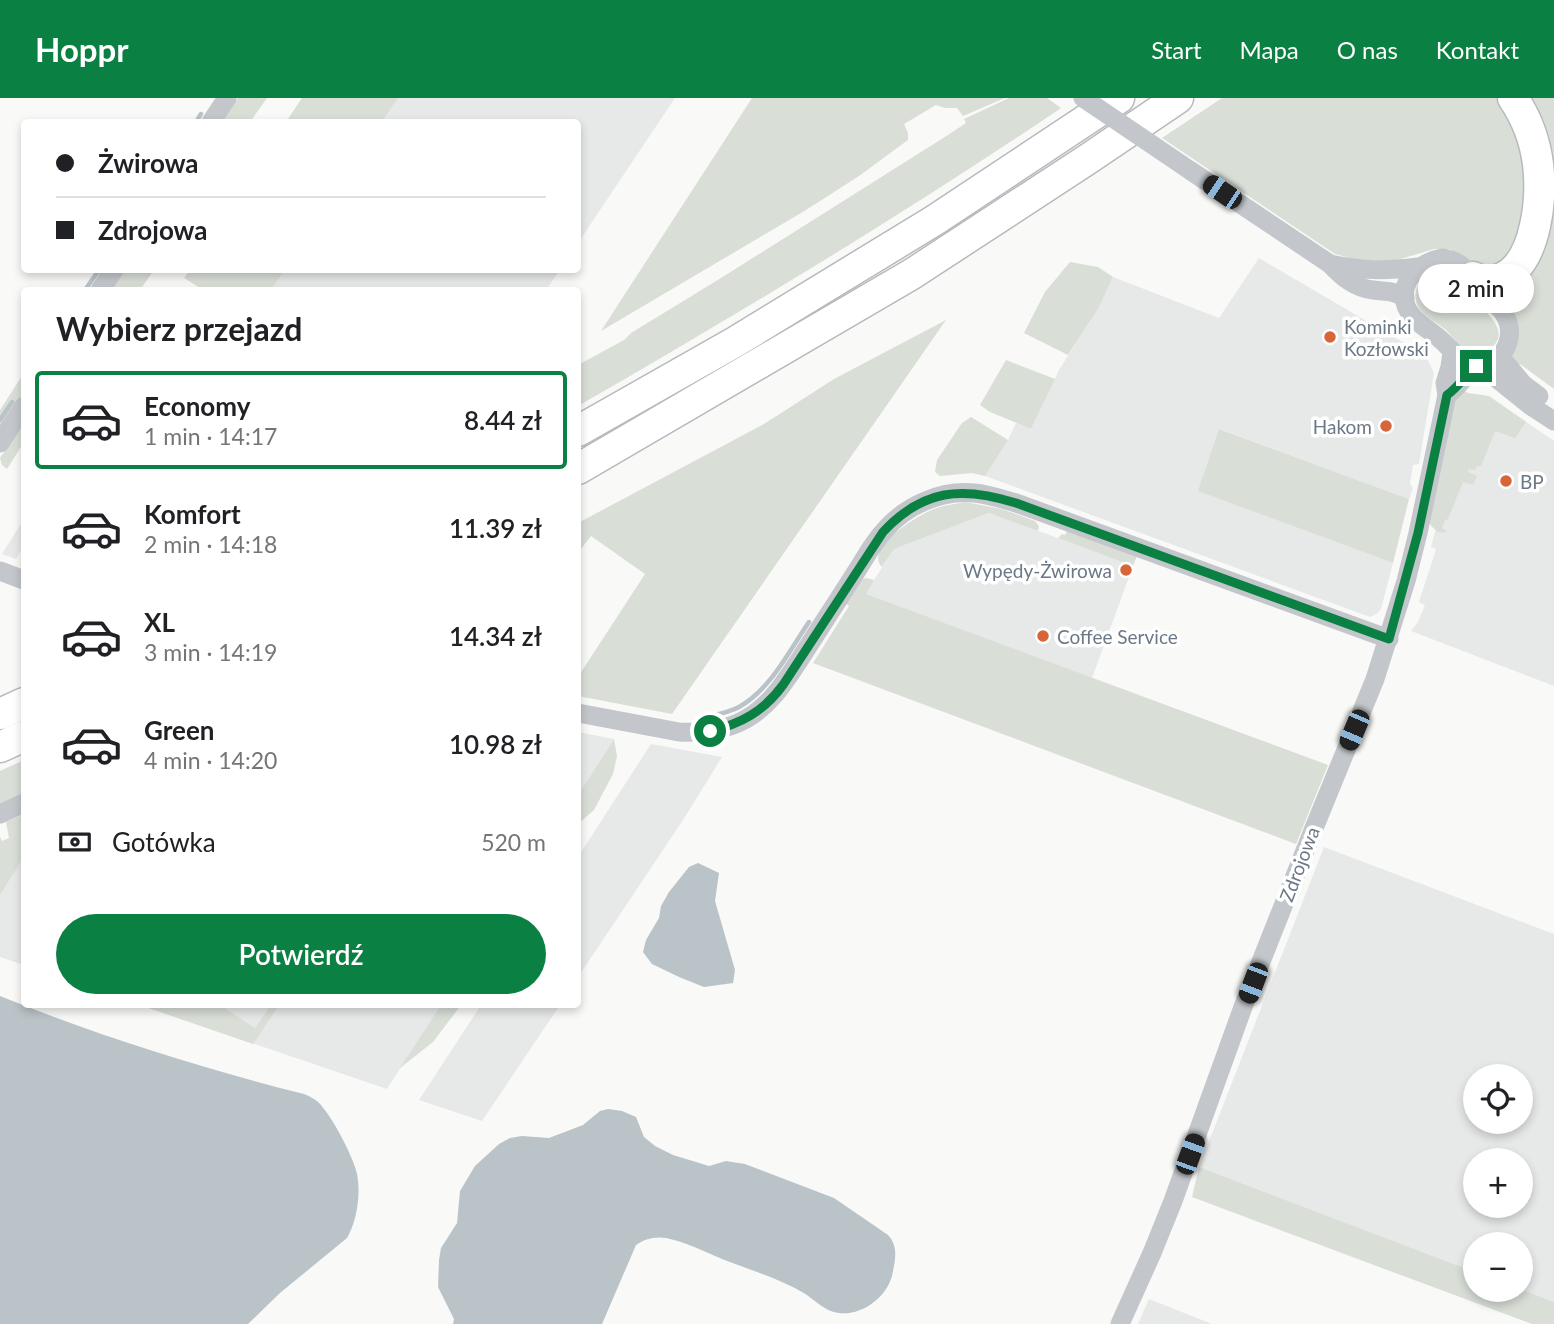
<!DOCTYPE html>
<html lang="pl">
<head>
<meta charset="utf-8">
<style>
	body { margin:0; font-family:Lato,sans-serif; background:#f2f2f2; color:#202124; height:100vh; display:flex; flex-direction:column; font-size:26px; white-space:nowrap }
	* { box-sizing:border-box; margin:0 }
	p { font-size:23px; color:#757577 }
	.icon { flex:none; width:38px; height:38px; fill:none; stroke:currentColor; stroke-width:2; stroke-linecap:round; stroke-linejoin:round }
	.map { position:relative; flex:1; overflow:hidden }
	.panel { position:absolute; left:21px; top:189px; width:560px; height:721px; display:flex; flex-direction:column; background:#fff; border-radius:7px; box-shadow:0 4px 10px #0003 }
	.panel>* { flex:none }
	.banner { position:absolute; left:21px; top:21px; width:560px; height:154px; border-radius:7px; box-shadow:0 4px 10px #0003; display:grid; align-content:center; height:154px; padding:0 35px; background:#fff }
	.buttons { position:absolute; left:1463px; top:966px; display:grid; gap:14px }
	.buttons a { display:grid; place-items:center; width:70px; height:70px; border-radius:50%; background:#fff; box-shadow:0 4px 10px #0003; font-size:35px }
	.end { position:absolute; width:32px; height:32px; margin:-16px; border:9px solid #0b8043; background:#fff; box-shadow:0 0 0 4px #fff }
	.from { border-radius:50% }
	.bubble { position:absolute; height:49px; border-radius:24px; background:#fff; box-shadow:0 4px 10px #0003; font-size:23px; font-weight:600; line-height:49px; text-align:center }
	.car { position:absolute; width:21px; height:42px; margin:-21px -10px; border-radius:9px; box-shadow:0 0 5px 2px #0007; background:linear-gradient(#222 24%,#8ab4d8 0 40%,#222 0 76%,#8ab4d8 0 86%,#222 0) }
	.banner b { display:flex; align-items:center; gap:24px; height:66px; font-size:26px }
	.banner b+b { border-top:2px solid #e0e0e0 }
	.banner i { width:18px; height:18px; background:#202124 }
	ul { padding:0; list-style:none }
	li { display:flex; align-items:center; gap:21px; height:98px; margin:0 14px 10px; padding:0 21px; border:4px solid transparent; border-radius:7px }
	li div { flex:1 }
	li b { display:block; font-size:26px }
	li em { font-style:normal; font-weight:600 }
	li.on { border-color:#0b8043 }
	li>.icon { width:63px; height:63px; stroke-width:1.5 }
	h2 { padding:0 35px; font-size:32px; line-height:84px }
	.pay { display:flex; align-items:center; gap:18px; height:77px; padding:0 35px; font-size:26px }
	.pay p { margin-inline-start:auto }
	.action { display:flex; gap:14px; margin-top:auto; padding:14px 35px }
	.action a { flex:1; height:80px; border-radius:42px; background:#0b8043; color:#fff; font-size:28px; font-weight:600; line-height:80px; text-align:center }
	header { display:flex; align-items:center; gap:42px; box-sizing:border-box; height:98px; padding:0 35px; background:#0b8043; color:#fff }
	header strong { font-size:33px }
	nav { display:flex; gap:38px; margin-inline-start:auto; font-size:24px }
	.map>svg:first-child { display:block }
</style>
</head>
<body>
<header>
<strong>Hoppr</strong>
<nav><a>Start</a><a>Mapa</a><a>O nas</a><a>Kontakt</a></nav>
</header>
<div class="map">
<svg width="1554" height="1226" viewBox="0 0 1554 1226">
	<rect width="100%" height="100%" fill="#f9f9f7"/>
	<g fill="#e7e8e8" fill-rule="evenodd">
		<polygon points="398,0 675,0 578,145 578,24 382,24"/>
		<polygon points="1259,160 1426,258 1434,275 1419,366 1413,367 1410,386 1413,390 1409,401 1220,331 1199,393 1393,465 1381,511 1376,516 1370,519 985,378 1008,342 1016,325 1031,331 1059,272 1098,211 1113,179 1219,220"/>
		<polygon points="285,172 560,172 546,192 271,192"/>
		<polygon points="1494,302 1554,343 1554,588 1411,533 1418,524 1425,507 1419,504 1436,451 1431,449 1441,411"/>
		<polygon points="989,415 1123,464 1123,467 1132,471 1092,580 865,496 894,451"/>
		<polygon points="24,421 24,447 16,461 2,456"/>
		<polygon points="578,634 614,641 578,697"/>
		<polygon points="651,646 722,659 683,722 578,879 578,759"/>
		<path d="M1324,749L1554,836V1204L1521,1191V1146H1475V1174L1199,1069ZM1475,978H1521V1024H1475ZM1475,1062H1521V1108H1475Z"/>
		<polygon points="24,759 24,867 0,859 0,797"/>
		<polygon points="140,907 441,907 387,991"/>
		<polygon points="481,907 560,907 482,1023 419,1002"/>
		<polygon points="1149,1201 1212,1226 1138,1226"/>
	</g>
	<g fill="#d9ded7">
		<polygon points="238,0 267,0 250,24 221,24"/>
		<polygon points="302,0 398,0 382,24 286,24"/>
		<polygon points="752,0 1005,0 963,18 957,10 945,10 936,7 904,26 908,35 908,42 859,78 806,112 601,233"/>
		<path d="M1009,0H1047L1061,10C903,117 743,213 578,308V267L624,242L631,235L721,180L948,37L966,25L964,21Z"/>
		<polygon points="1222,0 1506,0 1531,68 1518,150 1491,171 1478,167 1450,151 1434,151 1394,163 1357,162 1335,156 1162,40"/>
		<polygon points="1527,0 1554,0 1554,291 1520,266 1515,268 1512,258 1518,237 1499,198 1500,194 1528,176"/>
		<polygon points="1070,164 1098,169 1113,179 1098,211 1068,257 1024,235 1045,194"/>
		<path d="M1446,171C1463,178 1468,192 1479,206C1489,218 1511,235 1490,251C1484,256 1476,257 1469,255C1460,251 1453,239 1446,232C1438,225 1426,220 1420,212C1407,192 1425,170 1446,171Z"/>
		<polygon points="124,172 154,172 140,192 111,192"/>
		<polygon points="190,172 285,172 271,192 203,192 184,180"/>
		<polygon points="946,222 672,616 578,598 578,579 645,476 591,438 578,455 578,425 764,326 834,281"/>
		<polygon points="1006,262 1055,281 1031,331 990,314 980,307"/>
		<path d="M22,278C29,297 10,315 0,330V312Z"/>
		<path d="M1461,291L1468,295L1489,298L1526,324L1515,340L1495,333L1481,368H1477L1475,372L1469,371L1468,374L1477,378L1473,387L1463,384L1448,421L1445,422L1442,430L1447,433C1439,438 1434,431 1429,425L1454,305Z"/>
		<polygon points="971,319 1008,342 985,378 972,375 940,378 935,374 937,362 962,325"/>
		<polygon points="24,323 24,344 7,371 2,367 0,360"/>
		<polygon points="1219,331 1409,401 1393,465 1198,393"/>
		<path d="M965,404L1002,411L1035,423L1039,428L1038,433L989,415L894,451L882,469C863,450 920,415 937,410C945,407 956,406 965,404Z"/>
		<polygon points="1067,433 1137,458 1133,468 1058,440 1062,436 1065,437"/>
		<polygon points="866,480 874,482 866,496 1328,667 1296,746 813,565 849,508 844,504 862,481"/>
		<polygon points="614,641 617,658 613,676 594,712 578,726 578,697"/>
		<polygon points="24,662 24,696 0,707 0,673"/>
		<polygon points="24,716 24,759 0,797 0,739 2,743 9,740 6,724"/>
		<polygon points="140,907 220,907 255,930 271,907 279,907 253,946"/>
		<polygon points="441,907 461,907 433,944 400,970"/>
		<polygon points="1199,1069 1475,1174 1475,1192 1521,1191 1554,1204 1554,1226 1532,1226 1192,1099"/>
	</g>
	<g fill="#bac3c8">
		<polygon points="698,765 719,775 715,803 735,872 733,885 704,889 679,879 652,866 643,854 646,842 659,820 661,808 669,794 689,769"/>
		<path d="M0,898C99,938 201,970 304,996C309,998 315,1001 318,1004C331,1016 354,1060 357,1076C361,1096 357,1123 347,1140L280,1195L248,1226H0Z"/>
		<path d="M608,1011L622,1013L636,1019L644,1039L655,1048L673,1057L709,1068L726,1063L745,1066L834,1100L888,1137C899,1149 895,1163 892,1178C886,1200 861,1218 839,1215C825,1214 813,1200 802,1194C777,1180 748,1171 722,1161C704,1153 685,1144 666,1140C655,1138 644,1141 636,1147L602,1226H453L454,1221L438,1189L439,1162L441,1150L457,1125L460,1093L475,1068L499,1046L510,1040L522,1038L549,1040L583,1027L600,1013Z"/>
	</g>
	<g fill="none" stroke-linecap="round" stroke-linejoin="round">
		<g stroke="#bac3c8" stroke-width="4.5">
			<polyline points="196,24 201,16"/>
			<polyline points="85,192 99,172"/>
			<polyline points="0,322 12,304"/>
			<path d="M702,620C715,617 728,615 739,609C771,591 789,553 809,524"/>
		</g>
		<defs>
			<g id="highway">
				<path d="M1473,179C1485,185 1492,185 1504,179C1537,162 1542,99 1538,66C1535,43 1526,19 1513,0"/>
				<polyline points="578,333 735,244 935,122 1119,0"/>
				<polyline points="578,371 912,176 1088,61 1178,0"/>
				<polyline points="0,616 24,605"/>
				<polyline points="0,649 24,638"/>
			</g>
		</defs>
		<use href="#highway" stroke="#b6b9bd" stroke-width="33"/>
		<g stroke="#c3c6ca" stroke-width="19">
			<polyline points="211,24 227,0"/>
			<path d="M1191,73L1330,166C1342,179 1355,190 1373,192C1386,194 1393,192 1405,200"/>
			<path d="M1442,160C1465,163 1473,179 1485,196C1491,203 1499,208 1504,216C1514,231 1510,253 1494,262C1468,278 1458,257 1441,242C1432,233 1420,228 1412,218C1391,192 1415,165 1442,160Z"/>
			<path d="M1330,166C1363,173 1385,173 1418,169"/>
			<polyline points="100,192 114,172"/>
			<polyline points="1500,258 1523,286 1539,298"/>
			<polyline points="1481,268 1531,308 1554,323"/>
			<path d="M1447,297C1459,289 1465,277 1476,268"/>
			<polyline points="0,345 24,308"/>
			<polyline points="0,473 24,482"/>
			<path d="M578,615L679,634C702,635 725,633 746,621C772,606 786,582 802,558C819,531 837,504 854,477C864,462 872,446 884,433C906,407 941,392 974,395C988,396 1002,401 1016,405L1389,541"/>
			<polyline points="0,716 24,705"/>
			<polyline points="1120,1226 1152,1155 1173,1103 1243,909 1312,735 1375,581 1406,483 1418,435 1447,297 1445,285 1450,269 1452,254"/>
		</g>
		<use href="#highway" stroke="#fff" stroke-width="30"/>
		<polyline stroke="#c3c6ca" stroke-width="19" points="1083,0 1191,73"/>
	</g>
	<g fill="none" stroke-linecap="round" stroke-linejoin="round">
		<path stroke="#0b8043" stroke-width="9" d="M710,633C741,626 764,613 783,587L883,434C923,391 962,388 1016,405L1389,541L1418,435L1447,297C1459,289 1465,277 1476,268"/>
	</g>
	<g fill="#d76539" stroke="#fff" stroke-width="2.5">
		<circle cx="1330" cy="239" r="7"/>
		<circle cx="1386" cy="328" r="7"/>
		<circle cx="1506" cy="383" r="7"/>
		<circle cx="1126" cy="472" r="7"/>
		<circle cx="1043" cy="538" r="7"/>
	</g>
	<g text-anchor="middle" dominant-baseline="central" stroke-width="7" stroke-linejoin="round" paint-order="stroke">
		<g font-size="19" fill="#6b7886" stroke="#fff" text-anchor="start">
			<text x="1344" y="228">Kominki<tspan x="1344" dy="22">Kozłowski</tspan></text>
			<text x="1372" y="328" text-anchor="end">Hakom</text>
			<text x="1520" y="383">BP</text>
			<text x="1112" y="472" text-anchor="end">Wypędy-Żwirowa</text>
			<text x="1057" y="538">Coffee Service</text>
		</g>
		<g font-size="19" fill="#6b7886" stroke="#fff">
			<text transform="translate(1299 766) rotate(-69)">Zdrojowa</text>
		</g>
	</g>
</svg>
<div class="buttons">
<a><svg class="icon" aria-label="locate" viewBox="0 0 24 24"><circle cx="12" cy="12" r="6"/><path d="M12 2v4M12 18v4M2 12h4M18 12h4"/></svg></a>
<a>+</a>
<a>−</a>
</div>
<i class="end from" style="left:710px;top:633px"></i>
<i class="end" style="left:1476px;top:268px"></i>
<div class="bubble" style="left:1418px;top:166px;width:116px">2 min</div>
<i class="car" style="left:1222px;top:94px;rotate:304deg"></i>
<i class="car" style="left:1354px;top:632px;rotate:203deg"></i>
<i class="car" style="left:1253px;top:885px;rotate:201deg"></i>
<i class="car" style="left:1190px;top:1056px;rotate:20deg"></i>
<div class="banner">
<b><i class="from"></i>Żwirowa</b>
<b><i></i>Zdrojowa</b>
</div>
<section class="panel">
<h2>Wybierz przejazd</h2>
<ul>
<li class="on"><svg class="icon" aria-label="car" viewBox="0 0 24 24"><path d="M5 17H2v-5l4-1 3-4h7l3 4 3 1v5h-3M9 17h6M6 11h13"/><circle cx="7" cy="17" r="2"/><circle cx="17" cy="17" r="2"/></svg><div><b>Economy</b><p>1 min · 14:17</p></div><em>8.44 zł</em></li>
<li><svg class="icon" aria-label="car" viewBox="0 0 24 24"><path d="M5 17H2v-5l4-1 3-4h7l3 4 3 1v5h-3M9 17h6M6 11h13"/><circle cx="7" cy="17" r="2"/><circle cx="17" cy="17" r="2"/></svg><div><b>Komfort</b><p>2 min · 14:18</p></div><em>11.39 zł</em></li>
<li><svg class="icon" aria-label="car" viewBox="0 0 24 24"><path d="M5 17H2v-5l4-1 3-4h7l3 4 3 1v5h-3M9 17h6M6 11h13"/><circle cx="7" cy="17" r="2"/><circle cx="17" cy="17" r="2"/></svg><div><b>XL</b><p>3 min · 14:19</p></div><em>14.34 zł</em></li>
<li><svg class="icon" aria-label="car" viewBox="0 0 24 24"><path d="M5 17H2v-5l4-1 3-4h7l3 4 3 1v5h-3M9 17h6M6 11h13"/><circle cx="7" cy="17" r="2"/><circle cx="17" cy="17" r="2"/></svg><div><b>Green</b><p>4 min · 14:20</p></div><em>10.98 zł</em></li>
</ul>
<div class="pay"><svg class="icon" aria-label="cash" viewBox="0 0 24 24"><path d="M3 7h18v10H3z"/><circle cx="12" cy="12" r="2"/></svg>Gotówka<p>520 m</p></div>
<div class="action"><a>Potwierdź</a></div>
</section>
</div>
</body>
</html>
